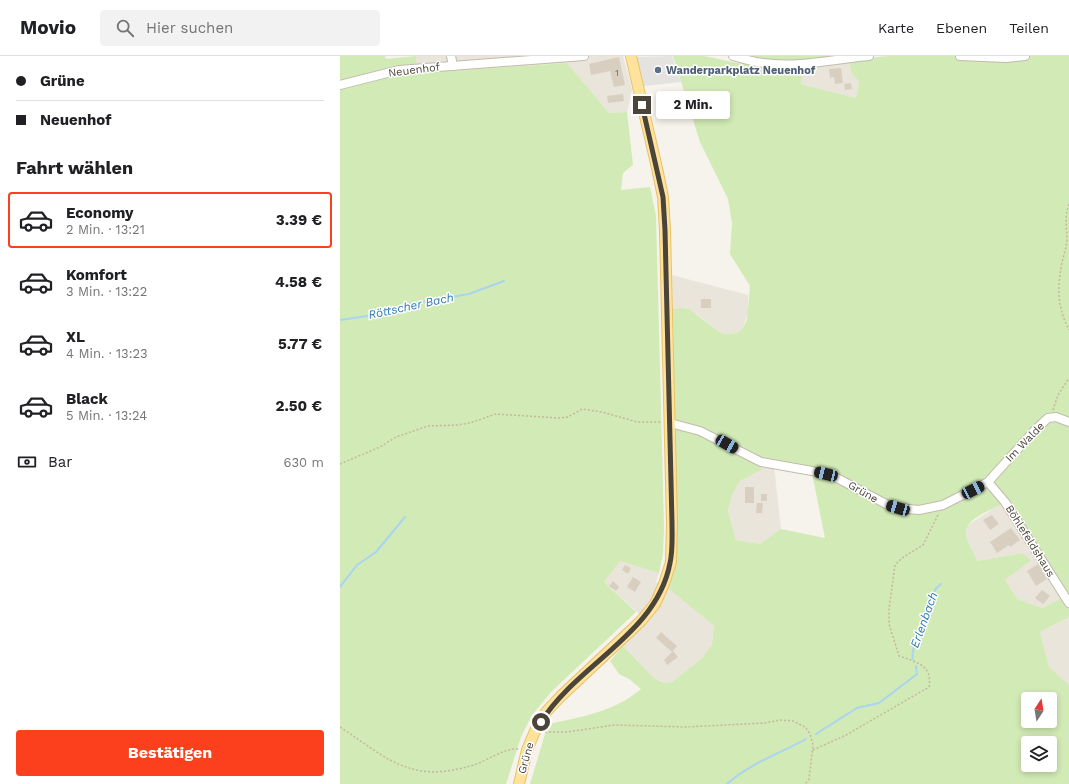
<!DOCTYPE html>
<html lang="de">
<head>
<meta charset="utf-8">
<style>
	body { margin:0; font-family:"Work Sans",sans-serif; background:#f2f2f2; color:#202124; height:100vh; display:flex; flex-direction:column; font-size:15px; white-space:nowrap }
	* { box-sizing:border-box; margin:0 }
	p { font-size:13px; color:#757577 }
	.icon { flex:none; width:22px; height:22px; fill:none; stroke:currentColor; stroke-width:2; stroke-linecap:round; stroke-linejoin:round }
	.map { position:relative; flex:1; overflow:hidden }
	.sheet { display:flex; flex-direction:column; background:#fff; width:340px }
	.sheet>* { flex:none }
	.top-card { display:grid; align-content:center; height:88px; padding:0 16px; background:#fff }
	.needle { width:26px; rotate:12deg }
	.controls { position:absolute; left:681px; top:636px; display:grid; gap:8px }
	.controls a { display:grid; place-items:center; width:36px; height:36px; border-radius:4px; background:#fff; box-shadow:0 2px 6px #0003; font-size:20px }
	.end { position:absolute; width:18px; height:18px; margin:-9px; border:5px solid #4b4439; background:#fff; box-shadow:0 0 0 2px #fff }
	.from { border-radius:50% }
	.bubble { position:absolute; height:28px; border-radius:4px; background:#fff; box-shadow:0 2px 6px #0003; font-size:13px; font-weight:700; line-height:28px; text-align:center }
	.car { position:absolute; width:12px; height:24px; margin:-12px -6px; border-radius:5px; box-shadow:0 0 3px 1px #0007; background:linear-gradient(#222 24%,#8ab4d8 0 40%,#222 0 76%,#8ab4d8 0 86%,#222 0) }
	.top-card b { display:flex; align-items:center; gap:14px; height:38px; font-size:15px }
	.top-card b+b { border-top:1px solid #e0e0e0 }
	.top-card i { width:10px; height:10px; background:#202124 }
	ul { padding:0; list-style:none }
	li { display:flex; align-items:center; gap:12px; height:56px; margin:0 8px 6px; padding:0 8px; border:2px solid transparent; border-radius:4px }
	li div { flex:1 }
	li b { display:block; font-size:15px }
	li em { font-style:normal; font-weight:700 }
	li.current { border-color:#fc3f1d }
	li>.icon { width:36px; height:36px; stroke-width:1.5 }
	h2 { padding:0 16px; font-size:18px; line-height:48px }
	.pay { display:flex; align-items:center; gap:10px; height:44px; padding:0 16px; font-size:15px }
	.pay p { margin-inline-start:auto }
	.primary-button { display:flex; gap:8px; margin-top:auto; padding:8px 16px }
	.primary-button a { flex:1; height:46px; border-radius:4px; background:#fc3f1d; color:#fff; font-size:16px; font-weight:700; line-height:46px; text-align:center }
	header { display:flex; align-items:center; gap:24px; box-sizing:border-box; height:56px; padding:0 20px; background:#fff; border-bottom:1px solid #e0e0e0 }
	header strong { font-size:19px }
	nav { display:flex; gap:22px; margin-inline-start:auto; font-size:14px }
	.search { width:280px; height:36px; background:#f2f2f2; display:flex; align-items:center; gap:10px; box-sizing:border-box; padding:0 14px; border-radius:4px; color:#757577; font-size:15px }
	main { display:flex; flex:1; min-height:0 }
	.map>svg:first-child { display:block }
</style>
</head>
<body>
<header>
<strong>Movio</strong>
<div class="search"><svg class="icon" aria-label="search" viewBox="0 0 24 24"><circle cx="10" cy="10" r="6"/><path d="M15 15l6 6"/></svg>Hier suchen</div>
<nav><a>Karte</a><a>Ebenen</a><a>Teilen</a></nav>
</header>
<main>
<section class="sheet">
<div class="top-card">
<b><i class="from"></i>Grüne</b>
<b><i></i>Neuenhof</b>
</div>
<h2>Fahrt wählen</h2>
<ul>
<li class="current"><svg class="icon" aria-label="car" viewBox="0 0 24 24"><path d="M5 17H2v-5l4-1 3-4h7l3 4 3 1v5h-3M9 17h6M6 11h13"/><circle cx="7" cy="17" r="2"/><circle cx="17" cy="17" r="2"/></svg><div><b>Economy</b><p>2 Min. · 13:21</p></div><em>3.39 €</em></li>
<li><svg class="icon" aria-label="car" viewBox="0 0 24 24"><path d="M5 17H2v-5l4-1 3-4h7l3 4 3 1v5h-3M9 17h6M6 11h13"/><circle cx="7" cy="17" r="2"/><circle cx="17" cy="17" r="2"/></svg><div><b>Komfort</b><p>3 Min. · 13:22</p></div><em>4.58 €</em></li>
<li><svg class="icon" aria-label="car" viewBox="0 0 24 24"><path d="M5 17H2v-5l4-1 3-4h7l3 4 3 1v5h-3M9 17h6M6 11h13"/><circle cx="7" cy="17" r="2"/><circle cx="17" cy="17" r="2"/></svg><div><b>XL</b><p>4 Min. · 13:23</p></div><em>5.77 €</em></li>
<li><svg class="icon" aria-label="car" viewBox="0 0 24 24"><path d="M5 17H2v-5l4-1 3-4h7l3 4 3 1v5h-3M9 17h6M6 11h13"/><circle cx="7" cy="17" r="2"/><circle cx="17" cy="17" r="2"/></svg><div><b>Black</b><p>5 Min. · 13:24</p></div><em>2.50 €</em></li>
</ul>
<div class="pay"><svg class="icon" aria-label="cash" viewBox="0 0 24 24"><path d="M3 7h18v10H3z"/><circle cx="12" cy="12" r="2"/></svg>Bar<p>630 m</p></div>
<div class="primary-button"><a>Bestätigen</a></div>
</section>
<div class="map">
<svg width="729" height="728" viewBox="0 0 729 728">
	<rect width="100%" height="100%" fill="#f6f3ec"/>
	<g fill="#eae5da">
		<polygon points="76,0 283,0 292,33 287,56 269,57 227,7 77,17"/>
		<polygon points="509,4 511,16 519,26 516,42 461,28 463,12"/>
		<polygon points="332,219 408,239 408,258 402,273 397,277 384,278 378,275 358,259 340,252 333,253"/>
		<polygon points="421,407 434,410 441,473 420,488 396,484 388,455 392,439 400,425 421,414"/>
		<polygon points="664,446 722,542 702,552 677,543 665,524 690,504 682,497 637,505 627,483 626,477 627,471 631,467"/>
		<polygon points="280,505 319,517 316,526 329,533 374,570 372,588 362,602 332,626 324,627 315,623 283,590 307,565 264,526"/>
		<polygon points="729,561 729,629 709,611 700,576"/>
	</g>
	<g fill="#d2eab5" fill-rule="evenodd">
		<polygon points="0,0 45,0 46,3 76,0 77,17 227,7 269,57 287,56 293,109 283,117 281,134 310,131 316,160 324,471 323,497 319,517 280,505 264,526 296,556 211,636 192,659 181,681 166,728 0,728"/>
		<path d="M333,0H364L402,8V0H502L459,5L438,6L437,12H463L461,28L516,42L519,26L511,16L509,4L548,0H729V545L667,445L653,428L652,423C664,410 699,365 713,362V359L694,374L679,391L646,423L645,432L656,437L664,446C653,455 625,461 626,478C627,487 634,496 637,505L682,497L691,504L665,524L677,543L702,552L722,542L729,552V561L700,576L709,611L729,629V728H190L208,668C241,661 274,656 301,633L289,623L279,618L270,605L283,590L315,623L324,627L332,626L362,602L372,588L374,570L329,533L337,498L333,253L340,252L349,253L378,275L384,278L397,277L402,273L407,264L410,230L390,198L392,167L388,143L360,86ZM422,403L473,413L472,417L485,482L441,473L420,488L396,484L388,455L392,439L400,425L421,414ZM688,643H710V665H688ZM688,687H710V709H688Z"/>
	</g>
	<polygon fill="#e5e3e0" points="332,0 341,26 304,30 297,1"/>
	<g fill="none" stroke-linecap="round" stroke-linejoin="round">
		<g stroke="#a9d4f2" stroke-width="2">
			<polyline points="0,264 41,258 70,248 129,238 164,225"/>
			<polyline points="0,531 17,509 36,496 65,461"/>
			<path d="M573,603C569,595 590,545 595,534C596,532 599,530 601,528"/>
			<polyline points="476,678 517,652 539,647 577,618 576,610"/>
			<path d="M387,728C410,707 439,698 466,683"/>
		</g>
	</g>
	<g fill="#d8cfc1">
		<polygon points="279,1 285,29 274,31 270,15 251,19 249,8"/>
		<polygon points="501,12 503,27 495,28 494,21 490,22 489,13"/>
		<polygon points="511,27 512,33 505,34 504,28"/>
		<polygon points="283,38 284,45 268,47 267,40"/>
		<rect x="361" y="243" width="10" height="9"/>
		<rect x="405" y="431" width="9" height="16"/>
		<rect x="421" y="438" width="6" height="7"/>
		<polygon points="417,447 423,447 422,457 416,457"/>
		<polygon points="652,459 659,468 650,474 643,464"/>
		<polygon points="671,472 680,484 670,491 669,489 657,497 650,486"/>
		<polygon points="698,508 707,523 696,530 687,515"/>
		<polygon points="285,509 291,512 288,518 282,514"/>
		<polygon points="293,521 301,526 295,536 287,531"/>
		<polygon points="273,525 279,531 276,535 269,530"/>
		<polygon points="702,534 710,540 703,548 695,542"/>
		<polygon points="321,576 337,590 332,596 316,582"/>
		<polygon points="333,595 338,601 327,609 324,604"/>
	</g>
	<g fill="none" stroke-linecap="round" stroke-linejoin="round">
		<defs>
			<g id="minor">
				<polyline points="111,0 113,10"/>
				<path d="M393,0C403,3 413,6 423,7C459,12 494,3 529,0"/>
				<polyline points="620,0 666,2 685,0"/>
				<polyline points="0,29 59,14 244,0"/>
				<polyline points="330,367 360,375 421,406 472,415 495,421 548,449 558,452 579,454 603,449 648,426 694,375 708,362 716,361 729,366"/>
				<polyline points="648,426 665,446 729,547"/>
			</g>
			<polyline id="major" points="179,728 187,694 195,675 206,656 221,640 301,565 315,548 324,528 331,506 332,467 325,174 323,141 317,112 291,0"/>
		</defs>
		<use href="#minor" stroke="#c2bbae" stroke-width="10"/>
		<use href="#major" stroke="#e6c16a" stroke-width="12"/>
		<g stroke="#c4b79f" stroke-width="1.5" stroke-dasharray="2 2" stroke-linecap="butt">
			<path d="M729,148C724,161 727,171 727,185C726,192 724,199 722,206C717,232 717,250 729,274"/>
			<polyline points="713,354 718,339 729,322"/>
			<polyline points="0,408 40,391 56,381 88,370 117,369 130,367 156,358 219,362 228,361 242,353 262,356 297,366 321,366"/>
			<path d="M0,671C50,704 70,728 134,709C149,704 163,692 179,693"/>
			<polyline points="205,676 227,676 274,669 346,671 425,667 440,664 453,665 465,671 470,678 473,689 469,723 465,728"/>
			<path d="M473,694L506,679L589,631C593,609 576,606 559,600L549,568V553L555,509L562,502L583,489L599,457"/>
		</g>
		<use href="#minor" stroke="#fff" stroke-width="8"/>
		<use href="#major" stroke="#ffe39c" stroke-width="10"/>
	</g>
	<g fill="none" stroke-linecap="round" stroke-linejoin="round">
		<path stroke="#4b4439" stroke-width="5" d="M201,666C236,609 317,578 330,507C333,494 332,480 332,467L325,174L323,141L302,49"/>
	</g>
	<circle fill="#5c6f8a" stroke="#fff" stroke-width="1.5" cx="318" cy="14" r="4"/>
	<g text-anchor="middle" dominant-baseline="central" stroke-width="3" stroke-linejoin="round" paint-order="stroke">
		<g font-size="9" fill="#6e675b">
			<text x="277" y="17">1</text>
		</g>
		<g font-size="11" fill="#4b4439" stroke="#fff">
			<text transform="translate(74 14) rotate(-7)">Neuenhof</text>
			<text transform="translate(685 386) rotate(-46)">Im Walde</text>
			<text transform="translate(523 436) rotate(30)">Grüne</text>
			<text transform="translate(690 485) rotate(58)">Böhlefeldshaus</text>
			<text transform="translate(186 702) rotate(-74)">Grüne</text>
		</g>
		<g font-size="11" font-weight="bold" fill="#4e5e75" stroke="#fff" text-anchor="start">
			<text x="326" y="14">Wanderparkplatz Neuenhof</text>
		</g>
		<g font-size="12" font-style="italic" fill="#2e7ab2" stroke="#fff">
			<text transform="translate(71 250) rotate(-12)">Röttscher Bach</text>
			<text transform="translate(584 564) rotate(-70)">Erlenbach</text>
		</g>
	</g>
</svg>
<div class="controls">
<a><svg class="needle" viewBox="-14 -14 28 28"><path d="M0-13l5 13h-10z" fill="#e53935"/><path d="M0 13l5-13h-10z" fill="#757577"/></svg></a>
<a><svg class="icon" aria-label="layers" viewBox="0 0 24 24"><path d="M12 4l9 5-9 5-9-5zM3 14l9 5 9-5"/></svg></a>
</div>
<i class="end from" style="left:201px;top:666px"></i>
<i class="end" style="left:302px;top:49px"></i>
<div class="bubble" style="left:316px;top:35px;width:74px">2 Min.</div>
<i class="car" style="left:387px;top:388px;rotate:120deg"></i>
<i class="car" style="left:486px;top:418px;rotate:283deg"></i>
<i class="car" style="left:633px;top:434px;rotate:63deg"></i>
<i class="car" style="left:558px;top:452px;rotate:286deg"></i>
</div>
</main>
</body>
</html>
